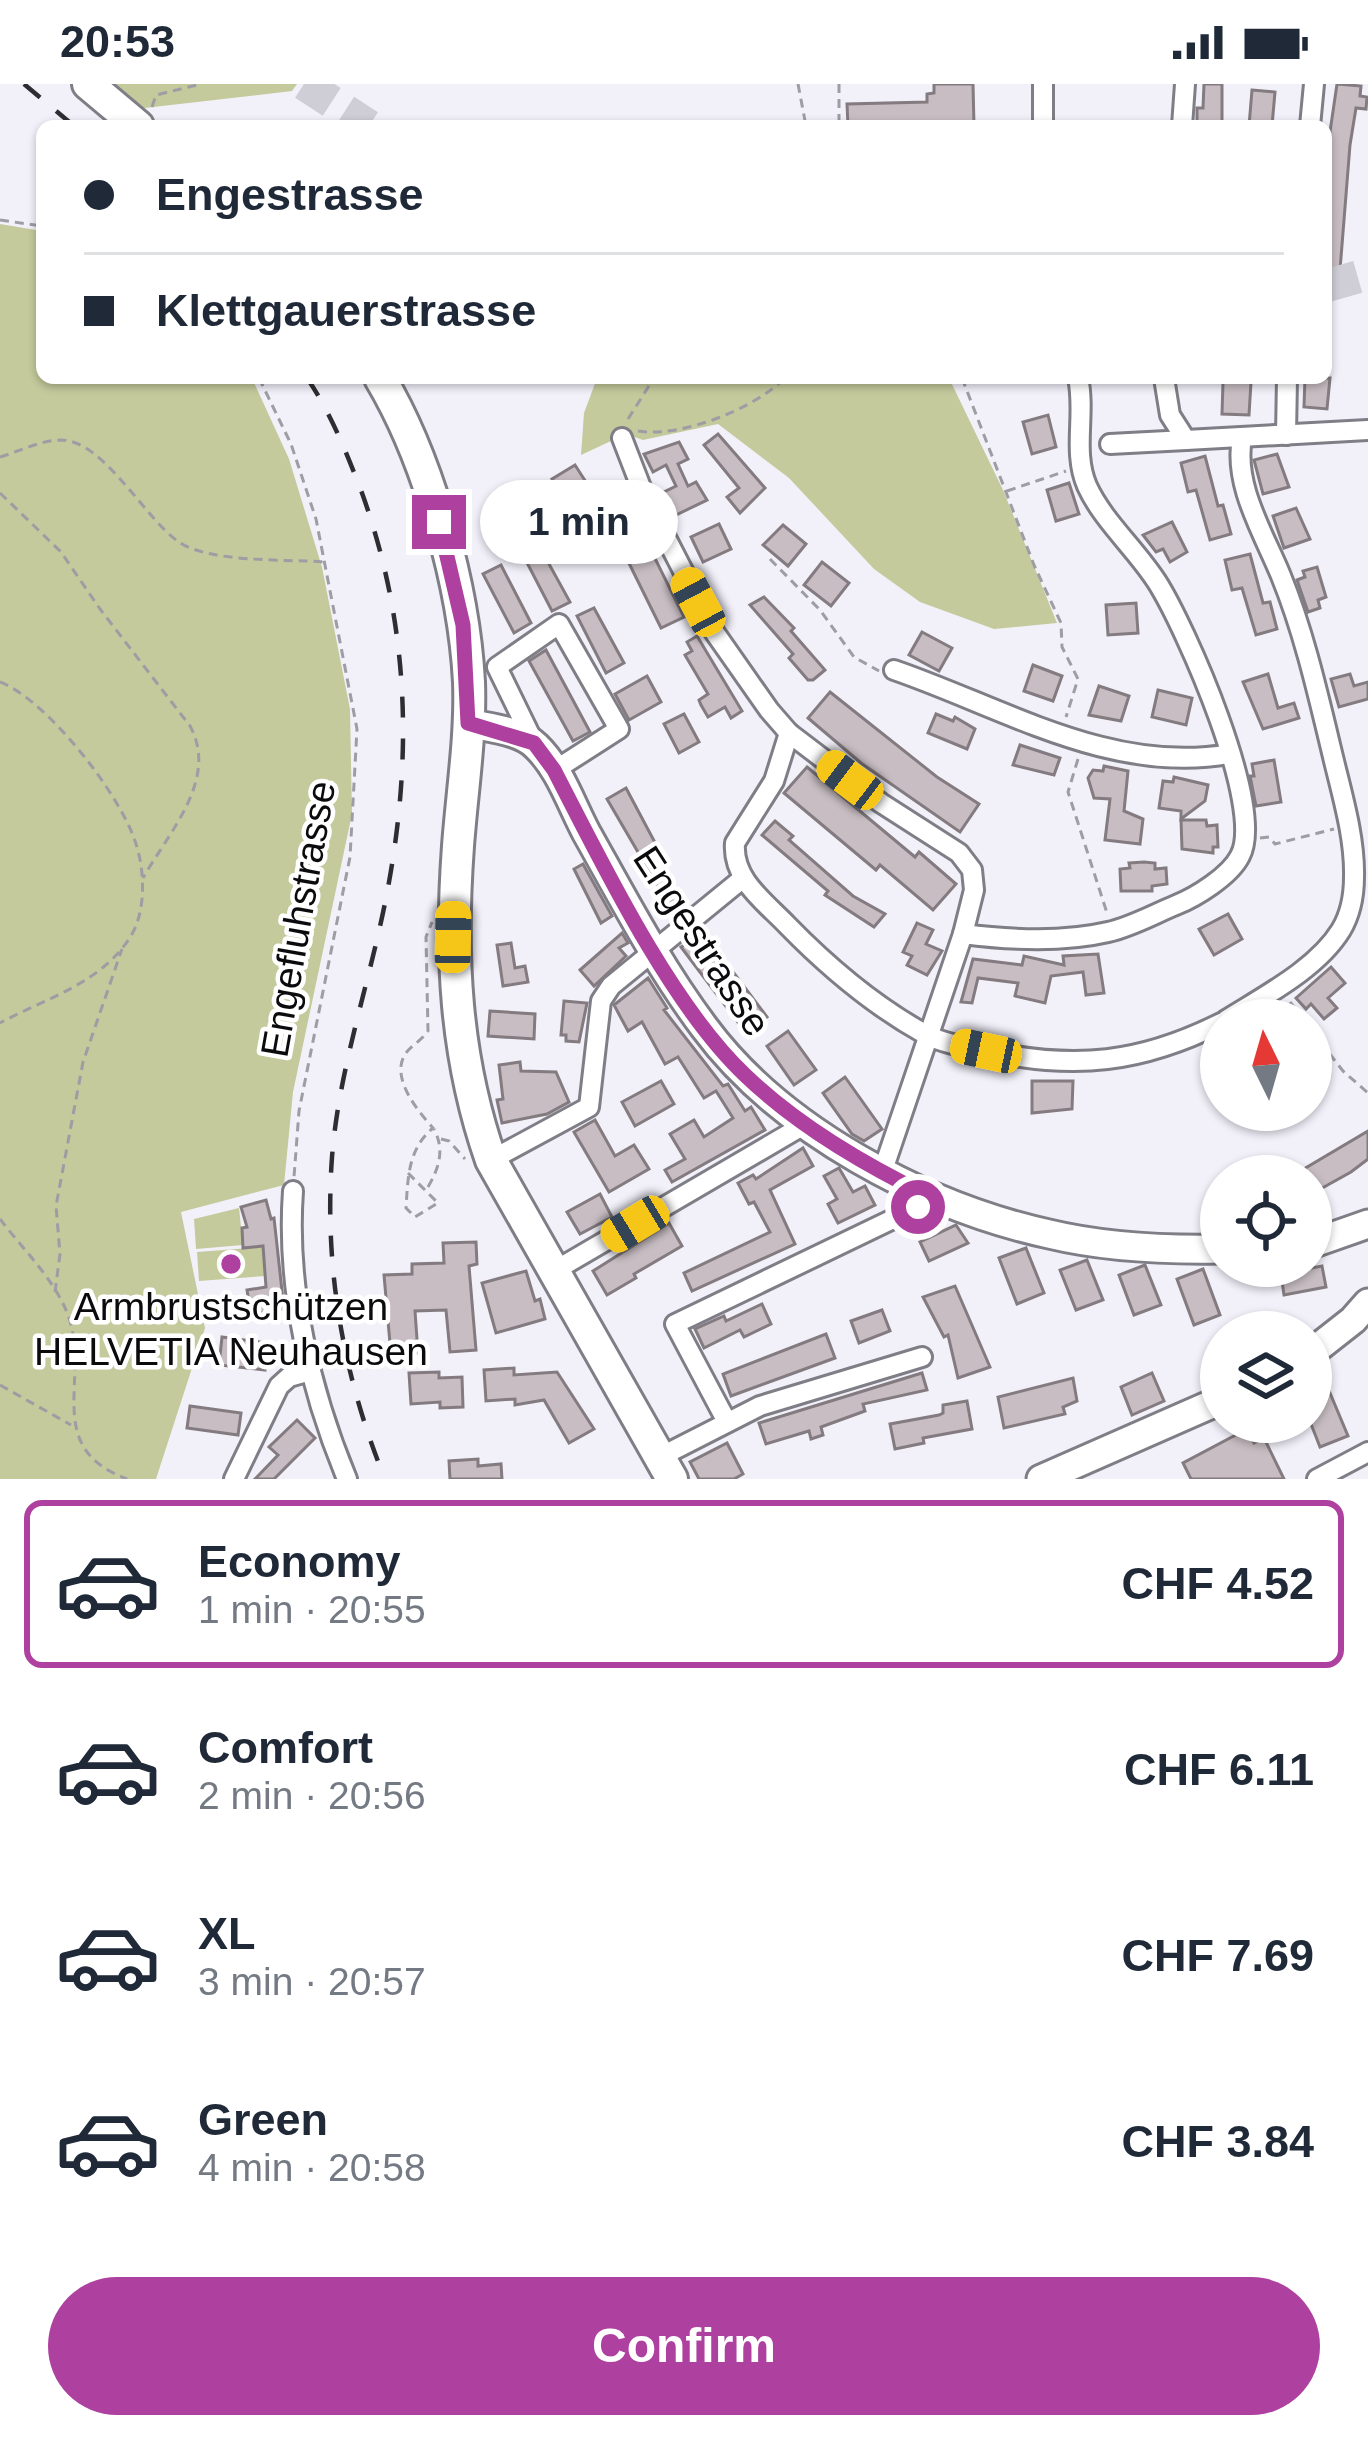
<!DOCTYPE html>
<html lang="en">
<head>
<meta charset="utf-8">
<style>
	body { margin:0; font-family:Helvetica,sans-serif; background:#f2f2f3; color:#1f2937; height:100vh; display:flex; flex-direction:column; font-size:45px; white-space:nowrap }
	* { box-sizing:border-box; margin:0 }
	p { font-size:39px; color:#747a83 }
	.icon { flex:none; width:66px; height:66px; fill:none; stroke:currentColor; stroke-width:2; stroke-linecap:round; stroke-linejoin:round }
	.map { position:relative; height:1395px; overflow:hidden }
	.panel { display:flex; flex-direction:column; background:#fff; flex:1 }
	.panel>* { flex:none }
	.top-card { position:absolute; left:36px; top:36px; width:1296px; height:264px; border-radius:18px; box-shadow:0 3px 9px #0004; display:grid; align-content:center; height:264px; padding:0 48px; background:#fff }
	.needle { width:78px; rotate:355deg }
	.buttons { position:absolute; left:1200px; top:915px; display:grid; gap:24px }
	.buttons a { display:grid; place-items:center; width:132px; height:132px; border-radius:50%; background:#fff; box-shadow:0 3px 9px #0004; font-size:60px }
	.end { position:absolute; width:54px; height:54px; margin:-27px; border:15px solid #ae419f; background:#fff; box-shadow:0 0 0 6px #fff }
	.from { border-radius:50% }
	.bubble { position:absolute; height:84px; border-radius:42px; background:#fff; box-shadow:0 3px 9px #0004; font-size:39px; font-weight:700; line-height:84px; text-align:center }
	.car { position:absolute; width:36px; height:72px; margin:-36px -18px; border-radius:15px; box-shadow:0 0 9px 3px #0007; background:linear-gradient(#f5c518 24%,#345 0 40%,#f5c518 0 76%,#345 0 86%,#f5c518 0) }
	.top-card b { display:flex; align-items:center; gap:42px; height:114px; font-size:45px }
	.top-card b+b { border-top:3px solid #e0e1e3 }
	.top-card i { width:30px; height:30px; background:#1f2937 }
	ul { padding:21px 0 0; list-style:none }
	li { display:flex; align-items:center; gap:36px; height:168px; margin:0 24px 18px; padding:0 24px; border:6px solid transparent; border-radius:18px }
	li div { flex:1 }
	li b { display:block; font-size:45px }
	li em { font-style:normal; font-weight:700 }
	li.active { border-color:#ae419f }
	li>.icon { width:108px; height:108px; stroke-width:1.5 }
	.primary-button { display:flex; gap:24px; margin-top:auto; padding:24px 48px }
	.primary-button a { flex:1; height:138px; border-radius:72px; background:#ae419f; color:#fff; font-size:48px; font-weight:700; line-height:138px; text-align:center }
	.status { display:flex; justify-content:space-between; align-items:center; height:84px; padding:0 60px; background:#fff; direction:ltr }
	.status svg { height:33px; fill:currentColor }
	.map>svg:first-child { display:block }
</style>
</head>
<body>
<div class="status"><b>20:53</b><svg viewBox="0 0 49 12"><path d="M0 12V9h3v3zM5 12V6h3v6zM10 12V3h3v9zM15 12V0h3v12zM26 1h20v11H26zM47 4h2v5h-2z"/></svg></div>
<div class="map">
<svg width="1368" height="1395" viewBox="0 0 1368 1395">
	<rect width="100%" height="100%" fill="#f2f1fa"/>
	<g fill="#c4ca9c">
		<polygon points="109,0 297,0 292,7 136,25"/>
		<polygon points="0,140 42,147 42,294 252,294 289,375 322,483 350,625 352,730 293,1008 284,1101 181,1128 205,1244 156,1395 0,1395"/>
		<polygon points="597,294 949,294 1003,406 1057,539 994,545 920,518 874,485 789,394 718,340 643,356 626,350 581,371 584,329"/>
		<polygon points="239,1124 243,1161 196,1165 194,1135"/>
		<polygon points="262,1163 265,1192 199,1197 197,1168"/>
	</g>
	<g fill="#c7bdc2" stroke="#837b7f" stroke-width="3">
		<polygon points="934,0 973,0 974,42 848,42 847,20 927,18 927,10 934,9"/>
		<polygon points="1204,0 1222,0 1222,42 1197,42 1197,24 1203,24"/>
		<polygon points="1337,0 1361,2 1360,12 1367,13 1366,25 1356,24 1350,61 1338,211 1326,210 1326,75"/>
		<polygon points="1252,6 1275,8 1272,42 1249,42"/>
		<polygon points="1305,294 1330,294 1327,325 1304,323"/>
		<polygon points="1223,298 1251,298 1249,331 1222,330"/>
		<polygon points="1048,331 1056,363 1032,370 1023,338"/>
		<polygon points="718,350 765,404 740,429 727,413 739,404 704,361"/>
		<polygon points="679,358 688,375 678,380 688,402 696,398 707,416 674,432 662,409 676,402 666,381 653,388 644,370"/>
		<polygon points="1277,370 1289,403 1263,410 1254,376"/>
		<polygon points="1205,372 1218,422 1223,421 1231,450 1210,456 1196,406 1188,408 1181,379"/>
		<polygon points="575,381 615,443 635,434 684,533 661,544 619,459 600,471 552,395"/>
		<polygon points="1069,399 1079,430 1056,437 1047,406"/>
		<polygon points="1296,424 1310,455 1284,464 1273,432"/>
		<polygon points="1172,438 1187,468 1170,478 1163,465 1156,468 1143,451"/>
		<polygon points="719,440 731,465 703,478 691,453"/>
		<polygon points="783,441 806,460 788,482 763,461"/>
		<polygon points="538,460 570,518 552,527 522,469"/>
		<polygon points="1250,470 1263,519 1270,518 1277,545 1256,551 1242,504 1232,506 1225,476"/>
		<polygon points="822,478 849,499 831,522 804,501"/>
		<polygon points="501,481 531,539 514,549 483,490"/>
		<polygon points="1317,483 1326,513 1318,516 1320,524 1308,528 1297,496 1305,493 1303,487"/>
		<polygon points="764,513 794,544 791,547 825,586 813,596 808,596 789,574 793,570 750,521"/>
		<polygon points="1136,519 1138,549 1108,551 1106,521"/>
		<polygon points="594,524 624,579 606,589 577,532"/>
		<polygon points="922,548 952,564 939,587 909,571"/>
		<polygon points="697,552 742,627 731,634 725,623 708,633 701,621 699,616 708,610 685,571 692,567 687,558"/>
		<polygon points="546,566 590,648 573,657 529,577"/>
		<polygon points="1033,581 1062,592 1053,617 1024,607"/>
		<polygon points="1268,590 1278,624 1294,619 1299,634 1263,645 1243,598"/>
		<polygon points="1350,590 1354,602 1368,598 1368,615 1339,623 1331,595"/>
		<polygon points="647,592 661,618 629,636 615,610"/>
		<polygon points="1099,602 1129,612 1121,637 1089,631"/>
		<polygon points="1158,606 1192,614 1186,641 1152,633"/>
		<polygon points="830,608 937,693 979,720 960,748 861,679 808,634"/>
		<polygon points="684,630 699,658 679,669 664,640"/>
		<polygon points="936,630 953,637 955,633 975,645 967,665 928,649"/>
		<polygon points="1020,661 1060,674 1054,691 1013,681"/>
		<polygon points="1274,676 1281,718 1256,722 1250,692 1254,692 1252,680"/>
		<polygon points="1104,682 1128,687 1124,727 1143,735 1140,760 1105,756 1110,715 1094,714 1088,694 1093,686 1103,687"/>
		<polygon points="807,683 915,773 919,768 956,800 933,826 880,781 876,786 784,709"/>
		<polygon points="1174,693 1208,701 1205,717 1181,735 1181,727 1159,724 1163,697 1173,698"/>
		<polygon points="626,704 660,768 654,772 681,821 663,832 655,818 663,811 607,715"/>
		<polygon points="1181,736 1206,736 1207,742 1217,741 1218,763 1213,763 1213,769 1182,765"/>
		<polygon points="775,737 793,752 789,756 853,812 885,830 874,843 825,811 828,807 762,751"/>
		<polygon points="1129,779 1144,778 1155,779 1155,785 1166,784 1167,800 1152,802 1152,807 1121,807 1120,785 1130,784"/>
		<polygon points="583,780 612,832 601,839 574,785"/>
		<polygon points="1228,830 1242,855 1214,871 1199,845"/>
		<polygon points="917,839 933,846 926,860 942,867 927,891 907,881 912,872 903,868"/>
		<polygon points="703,848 767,933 746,949 681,863"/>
		<polygon points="622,849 628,859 619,864 626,872 594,902 580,886"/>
		<polygon points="511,859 515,884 525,882 528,898 503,902 497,861"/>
		<polygon points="1098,870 1104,909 1086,911 1083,888 1051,892 1045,919 1015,912 1018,899 978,894 972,919 961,918 973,875 1022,881 1024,872 1064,881 1063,872"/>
		<polygon points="1331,883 1345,899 1328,914 1337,924 1324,935 1311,920 1306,925 1296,914"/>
		<polygon points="648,894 667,924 664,926 723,1002 728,1000 745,1027 751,1023 765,1046 672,1098 665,1086 685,1075 670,1050 694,1036 704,1053 733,1034 716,1007 704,1014 678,973 665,980 642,938 628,947 614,921"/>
		<polygon points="564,917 587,919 579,958 566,957 566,951 561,951"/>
		<polygon points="490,927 535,930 534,955 488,952"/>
		<polygon points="788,947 816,986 794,1001 767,962"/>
		<polygon points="520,978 521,987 556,988 569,1018 547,1030 502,1039 497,1016 503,1015 499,981"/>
		<polygon points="845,993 882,1045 864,1057 852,1050 823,1009"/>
		<polygon points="661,997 674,1020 635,1042 622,1018"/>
		<polygon points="1032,997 1073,997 1072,1025 1032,1029"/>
		<polygon points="595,1036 615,1072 634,1061 649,1085 609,1108 574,1048"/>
		<polygon points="1368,1047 1368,1075 1351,1088 1315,1108 1311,1092 1292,1092"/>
		<polygon points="803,1064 813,1082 770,1106 795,1160 692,1207 684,1189 770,1148 754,1118 749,1120 738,1099 753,1091 756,1095"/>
		<polygon points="839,1084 853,1108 865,1102 875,1121 838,1139 828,1120 837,1115 824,1092"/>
		<polygon points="600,1110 612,1133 580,1150 567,1128"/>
		<polygon points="266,1116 271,1135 274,1134 284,1225 251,1230 247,1206 266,1203 263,1162 243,1164 242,1144 247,1143 241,1123"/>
		<polygon points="669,1139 682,1162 634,1190 636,1194 607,1211 593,1187"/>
		<polygon points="956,1141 968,1159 929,1177 920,1158"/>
		<polygon points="476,1158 477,1180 469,1182 476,1266 450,1268 446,1226 415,1227 418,1269 391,1271 384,1191 412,1190 412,1180 444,1179 443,1159"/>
		<polygon points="1026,1164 1044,1209 1017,1220 999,1174"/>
		<polygon points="1087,1176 1103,1216 1076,1226 1060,1186"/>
		<polygon points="1145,1181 1161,1221 1134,1231 1119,1191"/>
		<polygon points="1322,1182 1326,1203 1284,1211 1281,1190"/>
		<polygon points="1203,1185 1220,1231 1194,1241 1177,1195"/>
		<polygon points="526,1187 535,1217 540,1215 545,1235 496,1249 482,1199"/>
		<polygon points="955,1202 990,1283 958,1294 948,1251 944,1253 923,1213"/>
		<polygon points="762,1220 771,1240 744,1253 740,1246 704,1264 695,1245 724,1232 726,1237"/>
		<polygon points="882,1226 890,1247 859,1259 851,1237"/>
		<polygon points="826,1250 835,1274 731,1312 723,1290"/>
		<polygon points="222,1253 268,1259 265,1286 219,1281"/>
		<polygon points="514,1284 514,1291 557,1288 594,1345 569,1359 544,1316 515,1321 515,1315 486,1317 484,1286"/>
		<polygon points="439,1288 439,1294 462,1293 463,1323 440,1324 440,1318 411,1320 409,1289"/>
		<polygon points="922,1289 927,1306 863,1320 865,1327 821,1343 823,1351 811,1355 809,1347 766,1360 759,1339"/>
		<polygon points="1152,1289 1164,1317 1132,1331 1121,1303"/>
		<polygon points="1073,1294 1077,1317 1063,1323 1065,1330 1004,1344 998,1313"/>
		<polygon points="1325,1297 1348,1352 1320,1363 1311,1340 1311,1303"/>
		<polygon points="967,1317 972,1345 923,1354 924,1359 895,1365 890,1340 939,1331 943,1329 943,1321"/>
		<polygon points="190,1322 241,1329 238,1351 187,1344"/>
		<polygon points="297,1336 315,1354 274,1395 255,1395 278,1371 269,1363"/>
		<polygon points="1247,1345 1254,1359 1264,1354 1284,1395 1191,1395 1183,1379"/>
		<polygon points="727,1359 743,1390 734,1395 699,1395 690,1378"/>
		<polygon points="478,1375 478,1382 501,1380 502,1395 450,1395 449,1377"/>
	</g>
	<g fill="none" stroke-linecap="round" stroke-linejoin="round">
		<g stroke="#cfced7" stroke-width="33" stroke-dasharray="33 16" stroke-linecap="butt">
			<polyline points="304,0 369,42"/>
			<polyline points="1326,202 1368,190"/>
		</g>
		<defs>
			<g id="street">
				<polyline points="1043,42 1043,0"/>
				<polyline points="1182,42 1185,0"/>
				<polyline points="1310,42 1314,0"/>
				<polyline points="1164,294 1170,331 1186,356 1368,346"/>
				<polyline points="1286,351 1287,294"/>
				<polyline points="622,354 644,411 715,549 769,626 789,649 881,719 959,769 972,786 974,806 963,850 882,1089"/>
				<polyline points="1110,360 1186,356"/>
				<path d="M894,586C1002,623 1111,691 1229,670"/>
				<path d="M789,649L774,697L735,759C732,795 764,817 787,841C827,882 876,923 925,950C944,960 967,963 988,967C1075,986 1141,979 1221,939"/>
				<polyline points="534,659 497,583 559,540 619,645 555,686"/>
				<path d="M963,850C1010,856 1061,859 1108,848C1131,843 1154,830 1176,821C1196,813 1230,792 1240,772C1266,724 1185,542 1157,498C1136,465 1103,437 1087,402C1072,367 1086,330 1078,294"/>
				<path d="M1226,936C1264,912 1317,885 1341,846C1350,831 1354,811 1354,793C1355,755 1343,714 1334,677C1319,615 1305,551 1281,492C1264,450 1233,401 1242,354"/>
				<polyline points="491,1076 589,1023 601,917 611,902 742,795"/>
				<path d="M293,1107C286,1204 310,1306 347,1395"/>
				<polyline points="554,1187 804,1041"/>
				<polyline points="727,1338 675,1240 918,1123 929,1111"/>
				<polyline points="660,1373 760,1322 922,1273"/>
				<polyline points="234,1395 279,1302 289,1293 310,1287"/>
				<polyline points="1317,1395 1368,1368"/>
			</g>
			<g id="secondary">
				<path d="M468,639C489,644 520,646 536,662C560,685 571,720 586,748C623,814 659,883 704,943C780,1046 925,1123 1049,1150C1103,1163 1166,1166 1221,1165"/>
				<polyline points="1311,1160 1368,1140"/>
				<polyline points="1311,1269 1353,1236 1368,1219"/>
				<polyline points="1041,1395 1221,1316"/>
			</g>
			<g id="primary">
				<polyline points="88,0 138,42"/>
				<path d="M380,294C429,376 464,503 469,598C471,652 462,708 458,762C450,871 455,973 491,1076L672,1395"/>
			</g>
		</defs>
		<use href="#street" stroke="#7f7e86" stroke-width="24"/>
		<use href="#secondary" stroke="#7f7e86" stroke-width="33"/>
		<use href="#primary" stroke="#7f7e86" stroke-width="36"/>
		<g stroke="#9e9da4" stroke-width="3" stroke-dasharray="9 6" stroke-linecap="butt">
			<polyline points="798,0 806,42"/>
			<polyline points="839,0 839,42"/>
			<polyline points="152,23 156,11 201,0"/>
			<polyline points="0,136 42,142"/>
			<polyline points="259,294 291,360 316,435 357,645 350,773 299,1027 294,1093"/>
			<polyline points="962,294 1034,481 1061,539 1062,563 1078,595 1066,633"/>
			<polyline points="628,335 654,294"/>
			<path d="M638,347C681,354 754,325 785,294"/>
			<path d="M0,373C20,367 41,356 62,356C104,357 145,435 179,458C209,479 287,475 324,478"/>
			<polyline points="1007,407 1066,387"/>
			<path d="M0,409L61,468L100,525L190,642C219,695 169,748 143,794"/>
			<polyline points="770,475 820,526 854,573 879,587"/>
			<path d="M0,598C47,616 119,709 135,757C145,785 147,829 129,855C98,901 46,914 0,939"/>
			<polyline points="1078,675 1068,708 1108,832"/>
			<polyline points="1260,754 1269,753 1275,760 1334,745"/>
			<polyline points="1290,918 1304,936"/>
			<polyline points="1311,946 1343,987 1368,1009"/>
			<polyline points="441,1055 449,1057 465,1075"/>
			<path d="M408,1089L438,1119L415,1133L406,1124C408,1093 408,1065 433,1044C418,1027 389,993 406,969C412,961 422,956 428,947L426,853L432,838"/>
			<path d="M428,1103C439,1084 445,1066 434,1045"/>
			<path d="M0,1135C21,1163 52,1193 66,1226C94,1292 39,1362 127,1395"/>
			<polyline points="55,1208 60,1170 56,1122 83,978 122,865"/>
			<polyline points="0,1301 71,1341"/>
		</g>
		<use href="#street" stroke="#fff" stroke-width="18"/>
		<use href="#secondary" stroke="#fff" stroke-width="27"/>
		<use href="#primary" stroke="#fff" stroke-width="30"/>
		<g stroke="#2e2e32" stroke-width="4.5" stroke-dasharray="21 21" stroke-linecap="butt">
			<polyline points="24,0 74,42"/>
			<path d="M307,294C331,329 347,370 362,409C410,543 413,676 386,814C369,901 339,984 332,1073C324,1184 343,1292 385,1395"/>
		</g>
	</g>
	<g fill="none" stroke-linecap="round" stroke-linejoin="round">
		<path stroke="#ae419f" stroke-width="15" d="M439,438L463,541L468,639L534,659L554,686C602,779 670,920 745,991C798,1042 863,1080 929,1112L918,1123"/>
	</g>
	<circle fill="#ae419f" stroke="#fff" stroke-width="4.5" cx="231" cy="1180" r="12"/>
	<g text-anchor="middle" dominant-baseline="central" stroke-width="9" stroke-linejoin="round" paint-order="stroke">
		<g font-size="39" fill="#0b0b0e" stroke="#fff">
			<text transform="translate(298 835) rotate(-80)">Engefluhstrasse</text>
			<text transform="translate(702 857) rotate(57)">Engestrasse</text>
		</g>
		<g font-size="39" fill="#0b0b0e" stroke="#fff">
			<text x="231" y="1222">Armbrustschützen<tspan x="231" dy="45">HELVETIA Neuhausen</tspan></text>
		</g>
	</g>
</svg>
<div class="buttons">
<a><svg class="needle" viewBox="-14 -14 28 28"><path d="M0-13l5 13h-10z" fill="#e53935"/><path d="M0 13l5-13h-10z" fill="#747a83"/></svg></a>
<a><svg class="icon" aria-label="locate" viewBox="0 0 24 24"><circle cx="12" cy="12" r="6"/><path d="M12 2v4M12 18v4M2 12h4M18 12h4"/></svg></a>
<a><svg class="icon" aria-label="layers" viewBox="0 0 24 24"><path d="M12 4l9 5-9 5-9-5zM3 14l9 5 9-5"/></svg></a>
</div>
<i class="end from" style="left:918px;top:1123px"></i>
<i class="end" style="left:439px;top:438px"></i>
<div class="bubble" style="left:480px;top:396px;width:198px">1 min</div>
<i class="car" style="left:698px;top:518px;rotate:332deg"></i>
<i class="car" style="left:850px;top:696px;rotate:307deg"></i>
<i class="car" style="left:453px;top:853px;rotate:1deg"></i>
<i class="car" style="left:986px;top:967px;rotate:282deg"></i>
<i class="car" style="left:635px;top:1140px;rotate:239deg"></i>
<div class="top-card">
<b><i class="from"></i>Engestrasse</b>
<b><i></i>Klettgauerstrasse</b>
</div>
</div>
<section class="panel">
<ul>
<li class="active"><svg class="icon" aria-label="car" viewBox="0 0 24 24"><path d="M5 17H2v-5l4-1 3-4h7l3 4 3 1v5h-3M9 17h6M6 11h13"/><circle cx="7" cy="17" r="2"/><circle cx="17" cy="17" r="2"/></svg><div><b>Economy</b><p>1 min · 20:55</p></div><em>CHF 4.52</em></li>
<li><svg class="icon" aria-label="car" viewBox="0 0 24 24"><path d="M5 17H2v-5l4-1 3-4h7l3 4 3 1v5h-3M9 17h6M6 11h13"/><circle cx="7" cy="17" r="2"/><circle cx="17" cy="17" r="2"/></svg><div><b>Comfort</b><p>2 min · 20:56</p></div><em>CHF 6.11</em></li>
<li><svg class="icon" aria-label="car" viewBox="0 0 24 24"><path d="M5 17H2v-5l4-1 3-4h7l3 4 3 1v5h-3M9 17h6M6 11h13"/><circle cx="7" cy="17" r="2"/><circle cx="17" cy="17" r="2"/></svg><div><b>XL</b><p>3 min · 20:57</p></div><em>CHF 7.69</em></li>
<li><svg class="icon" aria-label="car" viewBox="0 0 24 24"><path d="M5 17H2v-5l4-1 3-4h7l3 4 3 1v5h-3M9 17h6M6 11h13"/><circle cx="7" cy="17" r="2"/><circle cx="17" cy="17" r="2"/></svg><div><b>Green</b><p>4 min · 20:58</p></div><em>CHF 3.84</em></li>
</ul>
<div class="primary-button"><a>Confirm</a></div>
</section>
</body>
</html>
